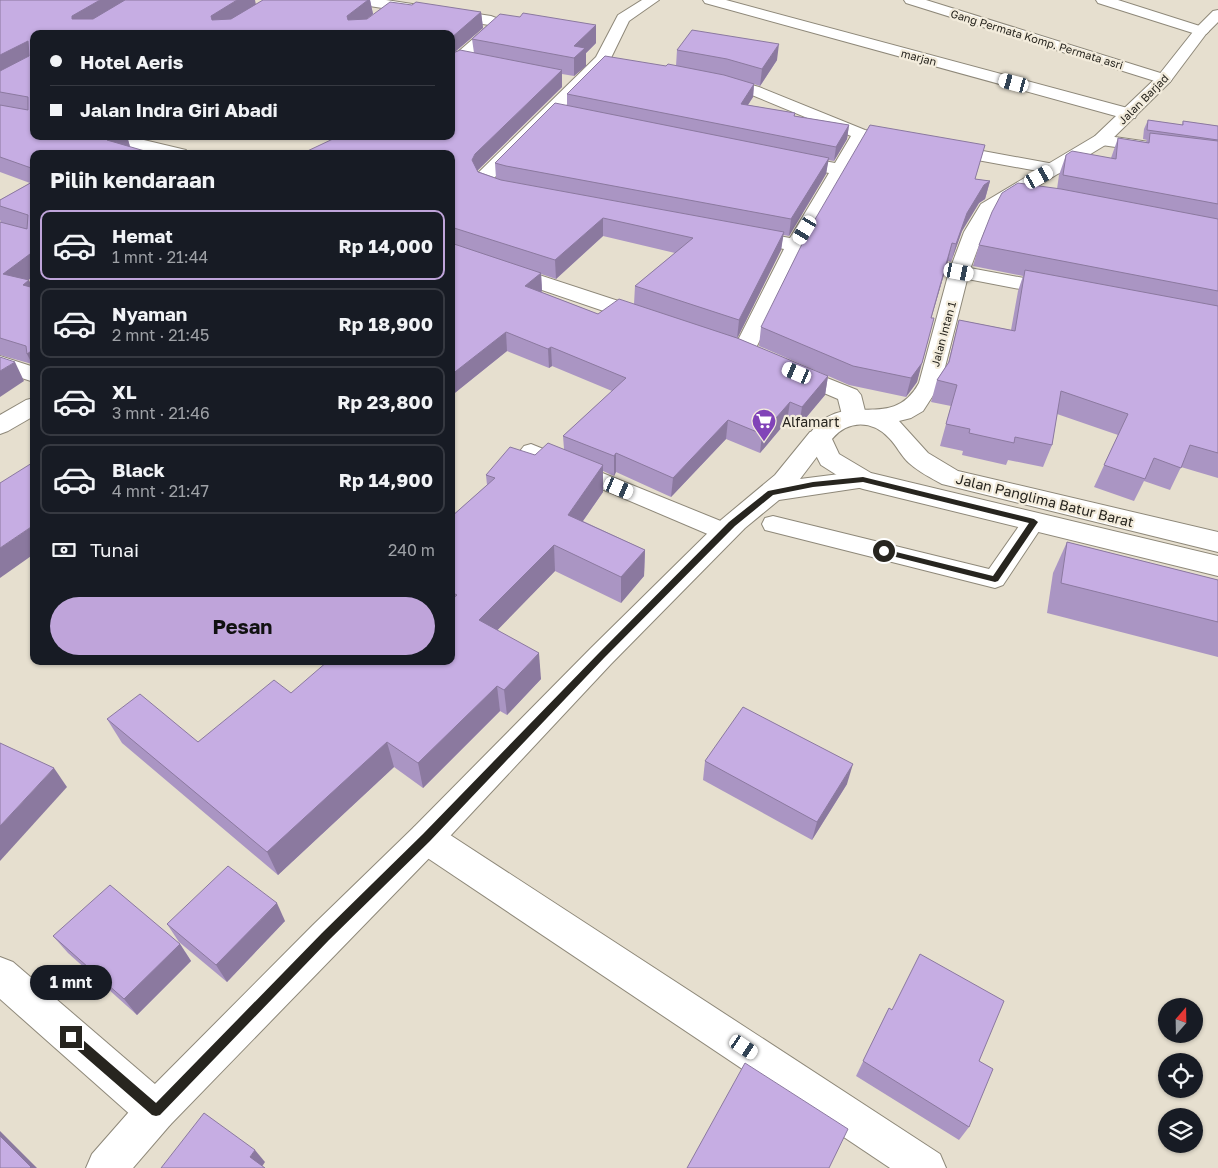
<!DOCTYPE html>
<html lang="id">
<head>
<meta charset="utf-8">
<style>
	body { margin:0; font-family:"Golos Text",sans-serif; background:#242831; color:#f1f3f6; height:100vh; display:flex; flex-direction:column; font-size:19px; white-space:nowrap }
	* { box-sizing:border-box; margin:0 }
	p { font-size:16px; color:#9ea1a6 }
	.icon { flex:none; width:28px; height:28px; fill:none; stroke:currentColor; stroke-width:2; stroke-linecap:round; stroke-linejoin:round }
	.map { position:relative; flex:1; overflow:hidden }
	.sheet { position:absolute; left:30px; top:150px; width:425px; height:515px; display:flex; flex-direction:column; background:#171b24; border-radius:10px; box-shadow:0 1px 4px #0004 }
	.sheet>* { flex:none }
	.guide { position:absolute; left:30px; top:30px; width:425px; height:110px; border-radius:10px; box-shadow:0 1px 4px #0004; display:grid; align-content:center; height:110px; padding:0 20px; background:#171b24 }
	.needle { width:32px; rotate:20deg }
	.fabs { position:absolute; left:1158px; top:998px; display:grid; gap:10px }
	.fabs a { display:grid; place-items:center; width:45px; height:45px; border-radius:50%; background:#171b24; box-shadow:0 1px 4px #0004; font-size:25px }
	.end { position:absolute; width:22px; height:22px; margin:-11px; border:6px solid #27251f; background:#fff; box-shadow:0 0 0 2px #fff }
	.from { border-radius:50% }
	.bubble { position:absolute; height:35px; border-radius:18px; background:#171b24; box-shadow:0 1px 4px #0004; font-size:16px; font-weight:700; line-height:35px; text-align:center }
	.car { position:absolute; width:15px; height:30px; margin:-15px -8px; border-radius:6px; box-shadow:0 0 4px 1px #0007; background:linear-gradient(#fff 24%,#345 0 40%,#fff 0 76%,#345 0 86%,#fff 0) }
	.guide b { display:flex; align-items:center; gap:18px; height:48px; font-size:19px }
	.guide b+b { border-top:1px solid #363941 }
	.guide i { width:12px; height:12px; background:#f1f3f6 }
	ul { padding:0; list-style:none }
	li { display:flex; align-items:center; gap:15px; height:70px; margin:0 10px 8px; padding:0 10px; border:2px solid #363941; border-radius:10px }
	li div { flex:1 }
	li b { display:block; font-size:19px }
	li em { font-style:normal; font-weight:700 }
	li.selected { border-color:#bfa4da }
	li>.icon { width:45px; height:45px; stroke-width:1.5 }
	h2 { padding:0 20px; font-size:22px; line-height:60px }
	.pay { display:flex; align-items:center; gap:12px; height:55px; padding:0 20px; font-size:19px }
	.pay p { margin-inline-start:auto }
	.primary-button { display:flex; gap:10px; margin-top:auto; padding:10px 20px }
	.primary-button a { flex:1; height:58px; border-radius:30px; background:#bfa4da; color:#111; font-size:20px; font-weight:700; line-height:58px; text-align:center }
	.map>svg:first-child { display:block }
</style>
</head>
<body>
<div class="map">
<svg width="1218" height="1168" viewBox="0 0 1218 1168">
	<rect width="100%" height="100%" fill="#e6dfcf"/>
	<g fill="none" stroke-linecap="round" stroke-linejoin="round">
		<defs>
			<g id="service">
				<polygon points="531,444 733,526 736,532 733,538 725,540 717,538 524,456 520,451 524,446"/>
				<polygon points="1034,514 1042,516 1045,522 1003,585 995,588 773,532 765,530 762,524 765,518 773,516 989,569 1026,516"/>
			</g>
			<g id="minor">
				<polygon points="350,0 386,0 491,16 504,21 506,24 457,69 451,71 451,58 489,25 357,4 352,3"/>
				<polygon points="642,0 659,0 629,21 609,62 494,178 495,180 519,188 521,192 519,196 512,198 480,188 475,177 478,173 596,57 618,15"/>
				<polygon points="703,0 726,0 1135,110 1137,114 1135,118 1123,118 705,3"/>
				<polygon points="904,0 926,0 1170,76 1172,79 1170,82 1158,82 906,3"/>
				<polygon points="1096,0 1118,0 1206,28 1209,31 1206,34 1196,34 1098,3"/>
				<polygon points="716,75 759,87 865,130 906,137 909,141 906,145 900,146 866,140 806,245 755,350 752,355 744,357 736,355 733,350 784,249 739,240 736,236 739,232 746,230 790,238 829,173 785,164 782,160 785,156 791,155 835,163 851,136 747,93 710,83 708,80 710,77"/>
				<polygon points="1101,135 1218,152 1218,162 1095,144 1092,140 1095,136"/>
				<polygon points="95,136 127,136 186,150 189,154 157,154 98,140"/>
				<polygon points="945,144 1054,164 1060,165 1063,169 1060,173 1054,174 939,153 936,149 939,145"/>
				<polygon points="451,246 655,313 658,318 655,323 647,324 639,323 451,259"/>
				<polygon points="959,266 1056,284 1063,286 1066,290 1063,294 1056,296 952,276 949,272 952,268"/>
				<polygon points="0,356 34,367 34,382 0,371"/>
				<polygon points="792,364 857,390 861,395 866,415 862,420 854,423 846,420 842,415 838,399 784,376 781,371 784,366"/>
				<polygon points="34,398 34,416 8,431 0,434 0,415 26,400"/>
				<polygon points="426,823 438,827 940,1154 946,1168 890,1168 414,849 409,838 414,827"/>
				<polygon points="0,957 13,962 170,1097 176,1111 170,1125 156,1131 142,1125 0,999"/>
			</g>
			<polygon id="tertiary" points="819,430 828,432 831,438 800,479 863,471 872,474 876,480 872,486 779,500 745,528 611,664 438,849 170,1125 133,1168 86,1168 92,1154 142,1097 313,925 414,827 591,648 721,520 775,475 810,432"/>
			<path id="secondary" d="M1218,10V22L1206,34L1170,82L1107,144L995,212L984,232L969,272L941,383L923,411L911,418L899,421L928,453L958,471L1218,532V552L942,484C931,478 919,472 909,463C901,456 897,446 889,438C872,420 848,420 832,439L839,454L871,473L1218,556V576L863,489L854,486L821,465L807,438C841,383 890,436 919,383L949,272L964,232L981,204L1095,136L1158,76L1196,28L1213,11Z"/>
		</defs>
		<use href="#service" stroke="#8e8879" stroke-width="2"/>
		<use href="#minor" stroke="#8e8879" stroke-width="2"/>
		<use href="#tertiary" stroke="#8e8879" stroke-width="2"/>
		<use href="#secondary" stroke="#8e8879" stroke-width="2"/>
		<use href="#service" fill="#fff" fill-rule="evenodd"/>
		<use href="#minor" fill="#fff" fill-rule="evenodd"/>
		<use href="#tertiary" fill="#fff" fill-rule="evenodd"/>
		<use href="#secondary" fill="#fff" fill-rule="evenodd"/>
	</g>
	<g fill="#aa95c3" fill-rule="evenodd">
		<path d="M0,0L256,4L263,0H370L373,14L366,19L412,5L481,12L483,28L454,53H474L472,39L520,17L596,25V43L586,53V66L574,76L562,74V87L477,171L496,178L495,163L567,105V94L666,66H676L677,50L777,60L760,86L748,82L754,84L753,97L748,105L795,113V116L849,125L847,139L834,161L828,160L826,174L789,236L783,235L781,250L737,338L828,376L825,395L799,426L787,421L760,453L726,439L671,497L616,472L614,476L603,471V492L583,521L645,550L644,576L621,603L555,571L497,630L541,679L507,715L500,711L423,788L394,767L278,875L122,743L107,719L198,742L291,693L451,661V517L487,485L486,475L535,455L564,449L563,436L612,391L552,366L549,368L507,351L451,396V154L326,136H451V34H34V136H127L130,147L34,154V276L28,280L32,287L34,288V368L32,364L0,355V222H1L0,220V200L30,183L0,172ZM603,236L675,253L635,286L634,304L598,314L541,292L542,291L541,274L556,279Z"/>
		<polygon points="1148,120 1182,125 1183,121 1218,126 1218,478 1181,467 1170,490 1144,481 1134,501 1094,487 1118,435 1057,414 1052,445 1043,467 1008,460 1006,465 962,455 963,451 940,446 951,406 931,402 937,380 948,363 959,320 1011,330 1018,291 1023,276 973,266 979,245 1057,189 1059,175 1066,155 1111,158 1118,138 1146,142 1147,140 1143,139 1144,129"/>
		<polygon points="136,136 162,136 153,140"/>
		<polygon points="985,145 975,179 990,181 985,199 979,203 962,231 951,262 948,261 931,318 917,382 906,397 849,385 759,346 761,327"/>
		<polygon points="1067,542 1218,580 1218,657 1047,613 1053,573"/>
		<polygon points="705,761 847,784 812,840 703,780"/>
		<polygon points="285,921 227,982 179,942 167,924"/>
		<polygon points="53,936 180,944 191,961 137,1015 68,953"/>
		<polygon points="889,1008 979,1061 969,1127 959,1140 856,1076"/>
	</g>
	<g fill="#8b799f">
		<polygon points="100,0 130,0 78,34 72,19 72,16"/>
		<polygon points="237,0 255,0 256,5 215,32 211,16"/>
		<polygon points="368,0 370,0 373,14 350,33 347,16"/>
		<polygon points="481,12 483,28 451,55 451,38"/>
		<polygon points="596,25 596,43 586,53 586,66 574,76 574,46"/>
		<polygon points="28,41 34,56 0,75 0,55"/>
		<polygon points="779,44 777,60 760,86 762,69"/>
		<polygon points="562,70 562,87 476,172 472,160 475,154"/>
		<polygon points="754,84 753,97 740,117 741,104"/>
		<polygon points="849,125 847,139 834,161 836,147"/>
		<polygon points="117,136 127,136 131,150 107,140"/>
		<polygon points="152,136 162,136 153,140"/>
		<polygon points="829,158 826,174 789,236 791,219"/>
		<polygon points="990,181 985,199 979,203 962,231 951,262 956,244 967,213 984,185"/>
		<polygon points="603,218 603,236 556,279 555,260"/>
		<polygon points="784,232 781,250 737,339 739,320"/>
		<polygon points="952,243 948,261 926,336 931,318"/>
		<polygon points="34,251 34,276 12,292 3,274"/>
		<polygon points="541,273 542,291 527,305 525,286"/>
		<polygon points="29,280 34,290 23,285"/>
		<polygon points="506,332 507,351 451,396 451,375"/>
		<polygon points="929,337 917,382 906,397 911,378"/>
		<polygon points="551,347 552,366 549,368 548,349"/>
		<polygon points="34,349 34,368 27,354"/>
		<polygon points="15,362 24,381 0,397 0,371"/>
		<polygon points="828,376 825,395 799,426 802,407"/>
		<polygon points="790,402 787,421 760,453 762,434"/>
		<polygon points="728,420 726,439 671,497 673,478"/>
		<polygon points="616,453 616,472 614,476 614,456"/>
		<polygon points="603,465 603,492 569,541 568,515"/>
		<polygon points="34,525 34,554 0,578 0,548"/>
		<polygon points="554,545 555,571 482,646 479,620"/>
		<polygon points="645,550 644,576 621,603 621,577"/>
		<polygon points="539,653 541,679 507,715 504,690"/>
		<polygon points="497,686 500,711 423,788 418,763"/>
		<polygon points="387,742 394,767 278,875 267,852"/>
		<polygon points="853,764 847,784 812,840 817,822"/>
		<polygon points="54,768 67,787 0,861 0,826"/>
		<polygon points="277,903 285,921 227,982 216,965"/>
		<polygon points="180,944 191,961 137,1015 124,999"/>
		<polygon points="0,1131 37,1168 30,1168 0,1136"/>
		<polygon points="255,1150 265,1162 261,1168 250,1157"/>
	</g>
	<g fill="#c6ade3" stroke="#8b799f">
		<polygon points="0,0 100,0 72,16 72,19 93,19 125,0 237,0 211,16 212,20 231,19 263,0 368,0 347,16 348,20 367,19 390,2 412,5 416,2 481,12 451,38 451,34 34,34 34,136 117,136 107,140 155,154 34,154 34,169 0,157 0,105 28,110 28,97 0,92 0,71 29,56 28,41 0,55"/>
		<polygon points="523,13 596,25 574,46 585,48 574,58 472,39 500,14 520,17"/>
		<polygon points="692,30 779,44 762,69 727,59 677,50"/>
		<polygon points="460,50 562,70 475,154 472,160 478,172 501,180 784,232 739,320 635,286 693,238 603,218 555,260 451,227 451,154 301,154 335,138 342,138 346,136 451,136 451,54"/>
		<polygon points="605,56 666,66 668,64 724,75 754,84 741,104 795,113 794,116 849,125 836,147 567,94"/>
		<polygon points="555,103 829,158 791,219 506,166 495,163"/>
		<polygon points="1148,120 1183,125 1183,121 1218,126 1218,140 1147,130"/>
		<polygon points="870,125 985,145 975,179 990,181 984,185 967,213 956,244 952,243 931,318 934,318 922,363 911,378 853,366 761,327 810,228"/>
		<polygon points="1150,133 1218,141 1218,204 1063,175 1066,155 1072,151 1116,159 1118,138 1149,143"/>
		<polygon points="34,181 34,251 3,274 29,280 23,285 34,288 34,349 27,354 26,346 0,338 0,222 27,229 28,215 0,206 0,200"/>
		<polygon points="1018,183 1061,189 1218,219 1218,291 979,245 992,212 1002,193"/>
		<polygon points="451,243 541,273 525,286 598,314 619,299 737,338 828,376 802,407 790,402 762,434 728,420 673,478 616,453 614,456 563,436 626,378 551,347 548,349 506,332 451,375"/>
		<polygon points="1025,270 1218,306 1218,453 1190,445 1181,468 1154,458 1145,479 1104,465 1128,414 1061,391 1052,445 1015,437 1014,443 969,433 970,429 946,424 957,385 937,380 949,362 959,320 1015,331"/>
		<polygon points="0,357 15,362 0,371"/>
		<polygon points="548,443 603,465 568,515 645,550 621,577 554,545 479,620 539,653 504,690 497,686 418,763 387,742 267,852 107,719 140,694 198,742 274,680 291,693 328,661 451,661 451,600 457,595 451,592 451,517 495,478 486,475 510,447 535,455"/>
		<polygon points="32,463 34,464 34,525 0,548 0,483"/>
		<polygon points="1067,542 1218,580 1218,622 1061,583"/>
		<polygon points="743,707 853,764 817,822 705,761"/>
		<polygon points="0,743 54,768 0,826"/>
		<polygon points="228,866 277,903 216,965 167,924"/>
		<polygon points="110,885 180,944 124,999 53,936"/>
		<polygon points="920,954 1004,1001 979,1061 993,1069 969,1127 863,1061 889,1008 892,1010"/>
		<polygon points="745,1063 848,1129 829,1168 687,1168"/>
		<polygon points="204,1113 255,1150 250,1157 265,1168 161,1168"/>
		<polygon points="0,1136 31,1167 30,1168 0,1168"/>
	</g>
	<polygon fill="#27251f" points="863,477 1034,519 1038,522 998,581 995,582 884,554 880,551 884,549 993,576 1029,523 863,482 813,487 773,495 735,526 604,658 430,841 329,940 160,1115 156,1116 152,1115 67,1041 65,1037 67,1033 71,1031 75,1033 156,1103 322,933 423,834 598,654 729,522 768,491 813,482"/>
	<defs>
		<symbol id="supermarket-pin" viewBox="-11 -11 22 30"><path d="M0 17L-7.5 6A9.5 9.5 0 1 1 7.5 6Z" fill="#8143b8" stroke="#f3ecdc"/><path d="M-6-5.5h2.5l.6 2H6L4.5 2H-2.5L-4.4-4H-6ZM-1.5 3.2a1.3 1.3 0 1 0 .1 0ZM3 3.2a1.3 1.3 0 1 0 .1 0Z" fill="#fff"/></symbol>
	</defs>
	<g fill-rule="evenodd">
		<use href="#supermarket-pin" x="750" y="407" width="28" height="38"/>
	</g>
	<g text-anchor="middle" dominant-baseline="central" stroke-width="4.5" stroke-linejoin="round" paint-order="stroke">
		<g font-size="11" fill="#27251f" stroke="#f3ecdc">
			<text transform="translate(1037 39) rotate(17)">Gang Permata Komp. Permata asri</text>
			<text transform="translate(919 57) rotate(15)">marjan</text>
			<text transform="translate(1143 99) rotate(-45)">Jalan Barjad</text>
			<text transform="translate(943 334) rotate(-75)">Jalan Intan 1</text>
		</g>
		<g font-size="14" fill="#27251f" stroke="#f3ecdc" text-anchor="start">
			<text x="782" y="421">Alfamart</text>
		</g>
		<g font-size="14" fill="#27251f" stroke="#f3ecdc">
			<text transform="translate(1045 500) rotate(14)">Jalan Panglima Batur Barat</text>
		</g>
	</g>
</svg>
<div class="fabs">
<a><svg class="needle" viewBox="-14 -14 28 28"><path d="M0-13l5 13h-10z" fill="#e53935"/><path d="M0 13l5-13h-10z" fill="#9ea1a6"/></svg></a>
<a><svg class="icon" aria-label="locate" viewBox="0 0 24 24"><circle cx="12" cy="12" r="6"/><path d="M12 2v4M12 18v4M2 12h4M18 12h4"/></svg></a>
<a><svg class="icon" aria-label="layers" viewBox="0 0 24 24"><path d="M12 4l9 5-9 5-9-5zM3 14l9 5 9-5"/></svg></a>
</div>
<i class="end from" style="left:884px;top:551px"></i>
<i class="end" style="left:71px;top:1037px"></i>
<div class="bubble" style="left:30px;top:965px;width:82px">1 mnt</div>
<i class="car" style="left:1014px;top:83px;rotate:285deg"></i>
<i class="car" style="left:1039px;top:177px;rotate:61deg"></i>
<i class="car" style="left:805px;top:230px;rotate:211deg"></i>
<i class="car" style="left:959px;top:272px;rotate:101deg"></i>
<i class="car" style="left:797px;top:373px;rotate:293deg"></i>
<i class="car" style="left:619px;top:488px;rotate:113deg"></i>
<i class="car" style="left:744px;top:1047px;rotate:124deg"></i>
<div class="guide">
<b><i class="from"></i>Hotel Aeris</b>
<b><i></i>Jalan Indra Giri Abadi</b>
</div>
<section class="sheet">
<h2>Pilih kendaraan</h2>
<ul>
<li class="selected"><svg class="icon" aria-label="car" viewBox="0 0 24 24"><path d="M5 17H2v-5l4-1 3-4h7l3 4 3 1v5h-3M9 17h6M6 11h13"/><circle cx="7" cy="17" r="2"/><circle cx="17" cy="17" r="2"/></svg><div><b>Hemat</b><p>1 mnt · 21:44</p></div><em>Rp 14,000</em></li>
<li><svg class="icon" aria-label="car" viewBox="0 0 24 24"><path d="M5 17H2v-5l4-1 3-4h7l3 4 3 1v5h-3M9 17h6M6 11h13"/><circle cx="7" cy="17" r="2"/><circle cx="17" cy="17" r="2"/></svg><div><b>Nyaman</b><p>2 mnt · 21:45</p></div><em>Rp 18,900</em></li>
<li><svg class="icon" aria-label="car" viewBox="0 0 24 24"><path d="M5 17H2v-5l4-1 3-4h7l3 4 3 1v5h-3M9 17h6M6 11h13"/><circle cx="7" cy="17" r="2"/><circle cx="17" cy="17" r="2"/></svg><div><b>XL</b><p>3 mnt · 21:46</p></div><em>Rp 23,800</em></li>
<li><svg class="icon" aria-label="car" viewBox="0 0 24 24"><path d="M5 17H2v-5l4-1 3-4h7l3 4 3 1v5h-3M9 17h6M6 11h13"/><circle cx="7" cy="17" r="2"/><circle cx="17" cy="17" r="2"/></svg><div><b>Black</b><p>4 mnt · 21:47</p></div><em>Rp 14,900</em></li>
</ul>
<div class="pay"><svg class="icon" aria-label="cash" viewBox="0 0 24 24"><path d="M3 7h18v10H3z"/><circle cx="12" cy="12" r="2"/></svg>Tunai<p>240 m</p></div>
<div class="primary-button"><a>Pesan</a></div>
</section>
</div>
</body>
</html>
